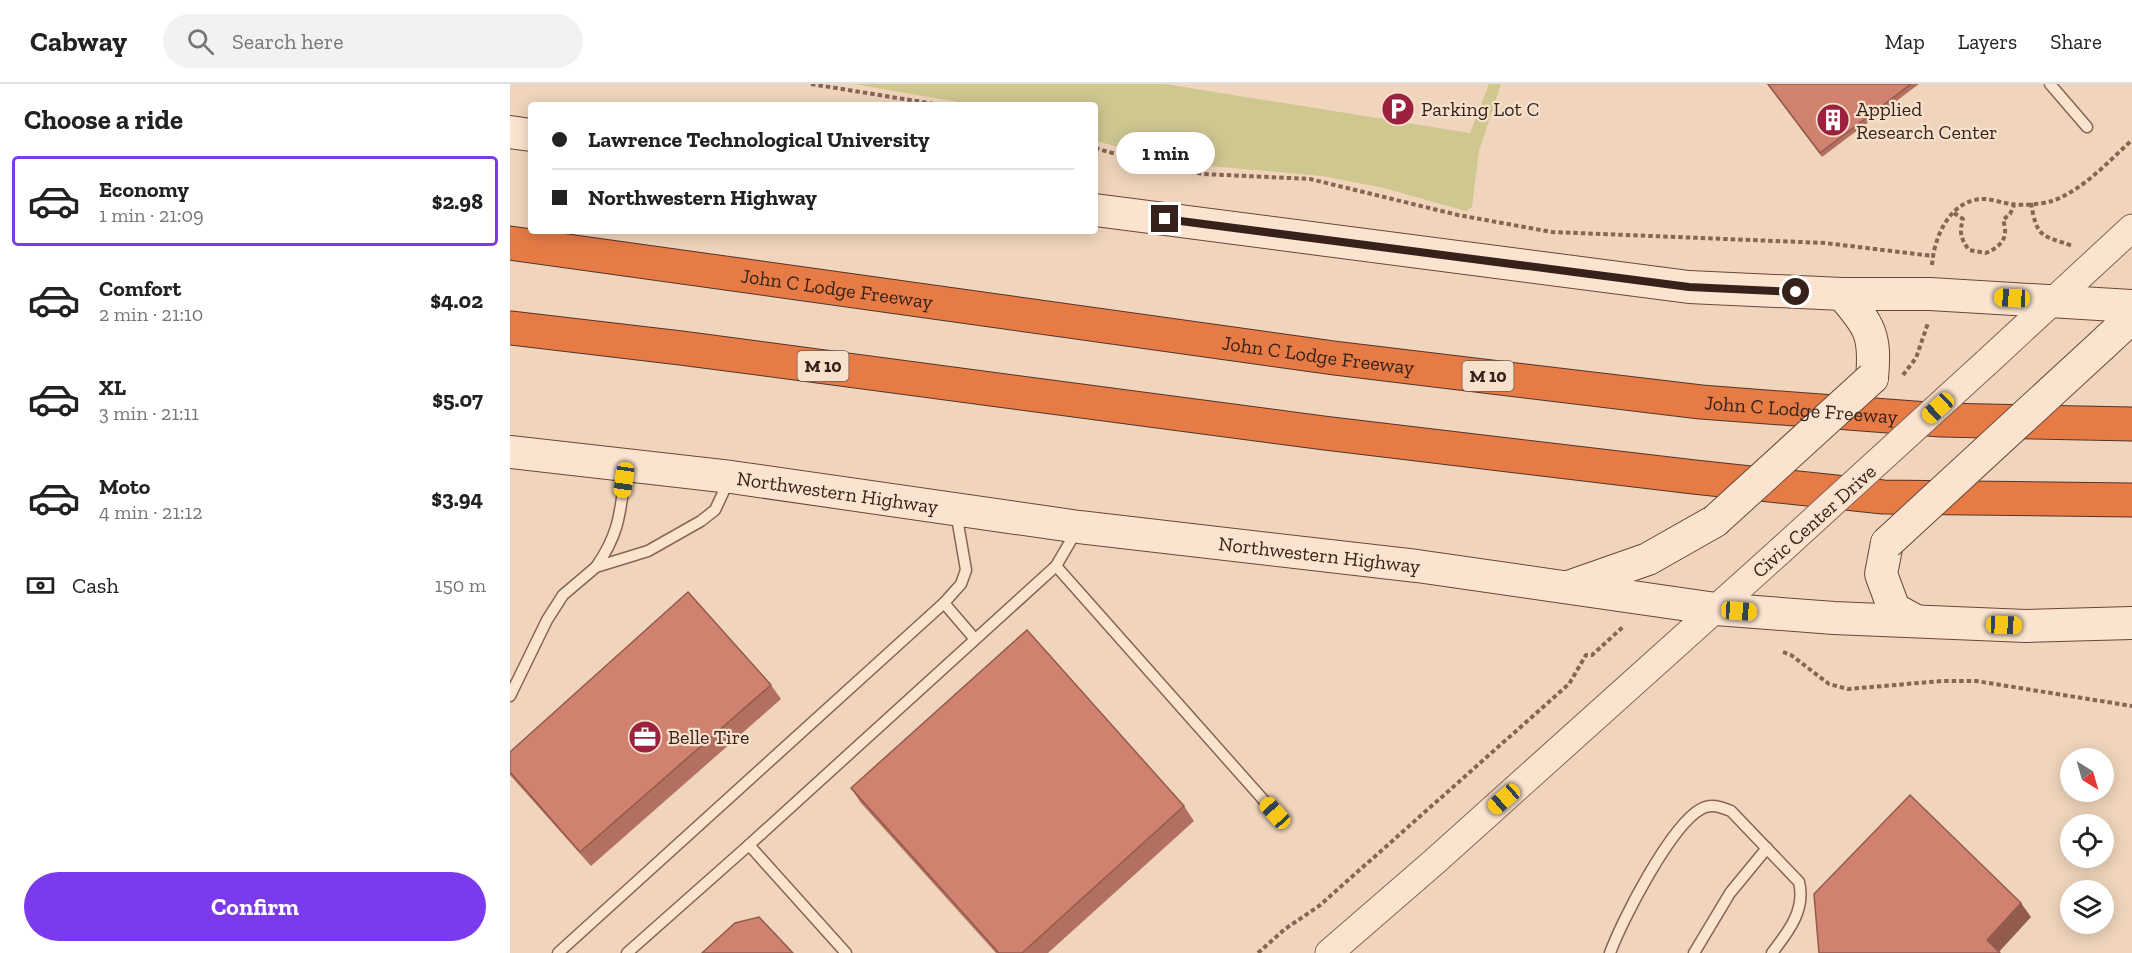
<!DOCTYPE html>
<html lang="en">
<head>
<meta charset="utf-8">
<style>
	body { margin:0; font-family:"Zilla Slab",serif; background:#f2f2f2; color:#222; height:100vh; display:flex; flex-direction:column; font-size:22px; white-space:nowrap }
	* { box-sizing:border-box; margin:0 }
	p { font-size:20px; color:#767676 }
	.icon { flex:none; width:33px; height:33px; fill:none; stroke:currentColor; stroke-width:2; stroke-linecap:round; stroke-linejoin:round }
	.map { position:relative; flex:1; overflow:hidden }
	.side { display:flex; flex-direction:column; background:#fff; width:510px }
	.side>* { flex:none }
	.top-card { position:absolute; left:18px; top:18px; width:570px; height:132px; border-radius:6px; box-shadow:0 3px 15px #0003; display:grid; align-content:center; height:132px; padding:0 24px; background:#fff }
	.needle { width:39px; rotate:143deg }
	.buttons { position:absolute; left:1550px; top:664px; display:grid; gap:12px }
	.buttons a { display:grid; place-items:center; width:54px; height:54px; border-radius:50%; background:#fff; box-shadow:0 3px 15px #0003; font-size:30px }
	.end { position:absolute; width:27px; height:27px; margin:-14px; border:8px solid #37221b; background:#fff; box-shadow:0 0 0 3px #fff }
	.from { border-radius:50% }
	.bubble { position:absolute; height:42px; border-radius:21px; background:#fff; box-shadow:0 3px 15px #0003; font-size:20px; font-weight:800; line-height:42px; text-align:center }
	.car { position:absolute; width:18px; height:36px; margin:-18px -9px; border-radius:8px; box-shadow:0 0 4px 2px #0007; background:linear-gradient(#f5c518 24%,#345 0 40%,#f5c518 0 76%,#345 0 86%,#f5c518 0) }
	.top-card b { display:flex; align-items:center; gap:21px; height:57px; font-size:22px }
	.top-card b+b { border-top:2px solid #e0e0e0 }
	.top-card i { width:15px; height:15px; background:#222 }
	ul { padding:0; list-style:none }
	li { display:flex; align-items:center; gap:18px; height:90px; margin:0 12px 9px; padding:0 12px; border:3px solid transparent; border-radius:6px }
	li div { flex:1 }
	li b { display:block; font-size:22px }
	li em { font-style:normal; font-weight:800 }
	li.current { border-color:#7c3aed }
	li>.icon { width:54px; height:54px; stroke-width:1.5 }
	h2 { padding:0 24px; font-size:27px; line-height:72px }
	.pay { display:flex; align-items:center; gap:15px; height:66px; padding:0 24px; font-size:22px }
	.pay p { margin-inline-start:auto }
	.button { display:flex; gap:12px; margin-top:auto; padding:12px 24px }
	.button a { flex:1; height:69px; border-radius:36px; background:#7c3aed; color:#fff; font-size:24px; font-weight:800; line-height:69px; text-align:center }
	header { display:flex; align-items:center; gap:36px; box-sizing:border-box; height:84px; padding:0 30px; background:#fff; border-bottom:2px solid #e0e0e0 }
	header strong { font-size:28px }
	nav { display:flex; gap:33px; margin-inline-start:auto; font-size:21px }
	.search { width:420px; height:54px; background:#f2f2f2; display:flex; align-items:center; gap:15px; box-sizing:border-box; padding:0 21px; border-radius:33px; color:#767676; font-size:22px }
	main { display:flex; flex:1; min-height:0 }
	.map>svg:first-child { display:block }
</style>
</head>
<body>
<header>
<strong>Cabway</strong>
<div class="search"><svg class="icon" aria-label="search" viewBox="0 0 24 24"><circle cx="10" cy="10" r="6"/><path d="M15 15l6 6"/></svg>Search here</div>
<nav><a>Map</a><a>Layers</a><a>Share</a></nav>
</header>
<main>
<section class="side">
<h2>Choose a ride</h2>
<ul>
<li class="current"><svg class="icon" aria-label="car" viewBox="0 0 24 24"><path d="M5 17H2v-5l4-1 3-4h7l3 4 3 1v5h-3M9 17h6M6 11h13"/><circle cx="7" cy="17" r="2"/><circle cx="17" cy="17" r="2"/></svg><div><b>Economy</b><p>1 min · 21:09</p></div><em>$2.98</em></li>
<li><svg class="icon" aria-label="car" viewBox="0 0 24 24"><path d="M5 17H2v-5l4-1 3-4h7l3 4 3 1v5h-3M9 17h6M6 11h13"/><circle cx="7" cy="17" r="2"/><circle cx="17" cy="17" r="2"/></svg><div><b>Comfort</b><p>2 min · 21:10</p></div><em>$4.02</em></li>
<li><svg class="icon" aria-label="car" viewBox="0 0 24 24"><path d="M5 17H2v-5l4-1 3-4h7l3 4 3 1v5h-3M9 17h6M6 11h13"/><circle cx="7" cy="17" r="2"/><circle cx="17" cy="17" r="2"/></svg><div><b>XL</b><p>3 min · 21:11</p></div><em>$5.07</em></li>
<li><svg class="icon" aria-label="car" viewBox="0 0 24 24"><path d="M5 17H2v-5l4-1 3-4h7l3 4 3 1v5h-3M9 17h6M6 11h13"/><circle cx="7" cy="17" r="2"/><circle cx="17" cy="17" r="2"/></svg><div><b>Moto</b><p>4 min · 21:12</p></div><em>$3.94</em></li>
</ul>
<div class="pay"><svg class="icon" aria-label="cash" viewBox="0 0 24 24"><path d="M3 7h18v10H3z"/><circle cx="12" cy="12" r="2"/></svg>Cash<p>150 m</p></div>
<div class="button"><a>Confirm</a></div>
</section>
<div class="map">
<svg width="1622" height="869" viewBox="0 0 1622 869">
	<rect width="100%" height="100%" fill="#f0d5bc"/>
	<polygon fill="#cec790" points="343,0 655,0 960,49 979,0 991,0 969,67 962,123 956,127 874,104 812,92 678,80 585,57 585,21 466,21"/>
	<g fill="none" stroke-linecap="round" stroke-linejoin="round">
		<defs>
			<g id="service">
				<polyline points="1540,0 1577,43"/>
				<polyline points="446,428 456,486 451,500 434,519 464,554"/>
				<polyline points="546,482 765,729"/>
				<path d="M86,483C111,447 110,426 116,385"/>
				<polyline points="0,612 37,536 53,511 86,483 138,467 191,437 205,426 219,396"/>
				<polyline points="48,869 434,519"/>
				<polyline points="117,869 239,761"/>
				<polyline points="336,869 239,761 546,482 567,446"/>
				<path d="M1100,869C1112,836 1161,741 1191,725C1201,719 1211,723 1221,727L1289,798C1296,826 1278,848 1262,869"/>
				<polyline points="1184,869 1220,809 1257,764"/>
			</g>
			<g id="tertiary">
				<polyline points="1476,279 1622,144"/>
				<polyline points="819,869 924,778 1270,467"/>
			</g>
			<g id="secondary">
				<polyline points="0,48 21,51"/>
				<polyline points="585,126 1179,203 1332,210 1420,210 1622,222"/>
				<path d="M1332,210C1360,242 1366,251 1362,294"/>
				<polyline points="1592,261 1622,233"/>
				<path id="s1" d="M0,368L221,393L569,443L907,482L1206,525L1324,534L1516,542L1622,539"/>
				<polyline points="1377,459 1371,490 1384,525 1406,537"/>
				<polyline points="1061,502 1138,475 1205,437"/>
			</g>
			<g id="motorway">
				<path id="s2" d="M0,159L824,274L1191,318L1431,336L1622,340"/>
				<polyline points="0,244 171,264 814,349 1184,393 1373,413 1622,416"/>
			</g>
		</defs>
		<use href="#service" stroke="#886455" stroke-width="13"/>
		<use href="#tertiary" stroke="#886455" stroke-width="29"/>
		<use href="#secondary" stroke="#6a4638" stroke-width="34"/>
		<use href="#motorway" stroke="#55342a" stroke-width="35"/>
		<g stroke="#886455" stroke-width="4" stroke-dasharray="4.5 3" stroke-linecap="butt">
			<polyline points="301,0 431,21"/>
			<polyline points="585,64 640,80 693,90 800,95 948,131 1042,148 1315,159 1423,172"/>
			<path d="M1521,119C1527,154 1531,151 1563,162"/>
			<path d="M1444,129L1453,135C1449,149 1451,155 1459,166L1476,169C1492,162 1499,153 1493,136L1500,130L1504,121"/>
			<path d="M1422,181C1424,153 1440,115 1474,115C1482,115 1492,119 1501,120C1512,122 1531,120 1542,117C1573,106 1598,78 1622,56"/>
			<polyline points="1393,291 1406,274 1418,239"/>
			<polyline points="1273,568 1281,571 1319,600 1338,605 1432,597 1466,597 1622,622"/>
			<polyline points="748,869 775,845 809,822 1059,600 1076,571 1082,571 1114,542"/>
		</g>
		<use href="#service" stroke="#fbe4cf" stroke-width="10"/>
		<use href="#tertiary" stroke="#fbe4cf" stroke-width="27"/>
		<use href="#secondary" stroke="#fbe4cf" stroke-width="32"/>
		<use href="#motorway" stroke="#e67b46" stroke-width="33"/>
		<defs>
			<polyline id="tertiary-bridge" points="1270,467 1476,279"/>
			<g id="secondary-bridge">
				<polyline points="1205,437 1362,294"/>
				<polyline points="1377,459 1592,261"/>
			</g>
		</defs>
		<use href="#tertiary-bridge" stroke="#886455" stroke-width="29" stroke-linecap="butt"/>
		<use href="#secondary-bridge" stroke="#6a4638" stroke-width="34" stroke-linecap="butt"/>
		<use href="#tertiary-bridge" stroke="#fbe4cf" stroke-width="27"/>
		<use href="#secondary-bridge" stroke="#fbe4cf" stroke-width="32"/>
	</g>
	<g fill="#b4705f">
		<polygon points="1257,0 1409,0 1312,73"/>
		<polygon points="261,601 271,615 81,782 0,691 0,668"/>
		<polygon points="341,704 674,722 684,737 538,869 486,869 351,719"/>
	</g>
	<polygon fill="#925b4e" points="1511,819 1521,833 1488,869 1477,856"/>
	<g fill="#d1826f" stroke="#925b4e" stroke-width="1.5">
		<polygon points="1258,0 1401,0 1310,69"/>
		<polygon points="178,508 261,601 70,768 0,688 0,668"/>
		<polygon points="517,546 674,722 512,869 489,869 341,704"/>
		<polygon points="1400,711 1511,819 1477,856 1490,869 1309,869 1304,810"/>
		<polygon points="249,833 283,869 192,869 225,839"/>
	</g>
	<g fill="none" stroke-linecap="round" stroke-linejoin="round">
		<polyline stroke="#37221b" stroke-width="8" points="655,135 1179,203 1286,208"/>
	</g>
	<defs>
		<symbol id="parking-disc" viewBox="-11 -11 22 22"><circle r="9.5" fill="#9b213e" stroke="#f7e1cc"/><path d="M-3.5-5.5H1a3.5 3.5 0 0 1 0 7H-1V5.5H-3.5ZM-1-3.4V-.6H.8a1.4 1.4 0 0 0 0-2.8Z" fill="#fff"/></symbol>
		<symbol id="building-disc" viewBox="-11 -11 22 22"><circle r="9.5" fill="#9b213e" stroke="#f7e1cc"/><path d="M-4-6H4V6H1V3H-1V6H-4ZM-2.5-4.3h1.7v1.8h-1.7ZM.8-4.3h1.7v1.8H.8ZM-2.5-1h1.7V.8h-1.7ZM.8-1h1.7V.8H.8Z" fill="#fff"/></symbol>
		<symbol id="office-disc" viewBox="-11 -11 22 22"><circle r="9.5" fill="#9b213e" stroke="#f7e1cc"/><path d="M-6-3h4V-5.5h4V-3h4V5H-6ZM-1-4.5V-3h2v-1.5ZM-6 0V1H6V0Z" fill="#fff"/></symbol>
	</defs>
	<g fill-rule="evenodd">
		<use href="#parking-disc" x="869" y="6" width="38" height="38"/>
		<use href="#building-disc" x="1304" y="17" width="38" height="38"/>
		<use href="#office-disc" x="116" y="634" width="38" height="38"/>
	</g>
	<g text-anchor="middle" dominant-baseline="central" stroke-width="4.5" stroke-linejoin="round" paint-order="stroke">
		<g fill="#f7e1cc" stroke="#715b50" stroke-width="1.5">
			<rect x="287.5" y="267" width="51" height="30" rx="4.5"/>
			<rect x="952.5" y="277" width="51" height="30" rx="4.5"/>
		</g>
		<g font-size="18" font-weight="bold" fill="#37221b">
			<text x="313" y="282">M 10</text>
			<text x="978" y="292">M 10</text>
		</g>
		<g font-size="20" fill="#37221b" stroke="#f7e1cc" text-anchor="start">
			<text x="911" y="25">Parking Lot C</text>
			<text x="1346" y="25">Applied<tspan x="1346" dy="23">Research Center</tspan></text>
			<text x="158" y="653">Belle Tire</text>
		</g>
		<g font-size="20" fill="#37221b" stroke="#f7e1cc">
			<text stroke="none"><textPath href="#s2" startOffset="330">John C Lodge Freeway</textPath></text>
			<text stroke="none"><textPath href="#s2" startOffset="816">John C Lodge Freeway</textPath></text>
			<text stroke="none"><textPath href="#s2" startOffset="1302">John C Lodge Freeway</textPath></text>
			<text stroke="none"><textPath href="#s1" startOffset="330">Northwestern Highway</textPath></text>
			<text transform="translate(1304 437) rotate(-42)">Civic Center Drive</text>
			<text stroke="none"><textPath href="#s1" startOffset="816">Northwestern Highway</textPath></text>
		</g>
	</g>
</svg>
<div class="buttons">
<a><svg class="needle" viewBox="-14 -14 28 28"><path d="M0-13l5 13h-10z" fill="#e53935"/><path d="M0 13l5-13h-10z" fill="#767676"/></svg></a>
<a><svg class="icon" aria-label="locate" viewBox="0 0 24 24"><circle cx="12" cy="12" r="6"/><path d="M12 2v4M12 18v4M2 12h4M18 12h4"/></svg></a>
<a><svg class="icon" aria-label="layers" viewBox="0 0 24 24"><path d="M12 4l9 5-9 5-9-5zM3 14l9 5 9-5"/></svg></a>
</div>
<i class="end from" style="left:1286px;top:208px"></i>
<i class="end" style="left:655px;top:135px"></i>
<div class="bubble" style="left:606px;top:48px;width:99px">1 min</div>
<i class="car" style="left:1502px;top:214px;rotate:273deg"></i>
<i class="car" style="left:1428px;top:324px;rotate:227deg"></i>
<i class="car" style="left:114px;top:396px;rotate:188deg"></i>
<i class="car" style="left:1229px;top:527px;rotate:94deg"></i>
<i class="car" style="left:1494px;top:541px;rotate:92deg"></i>
<i class="car" style="left:994px;top:715px;rotate:229deg"></i>
<i class="car" style="left:765px;top:729px;rotate:318deg"></i>
<div class="top-card">
<b><i class="from"></i>Lawrence Technological University</b>
<b><i></i>Northwestern Highway</b>
</div>
</div>
</main>
</body>
</html>
